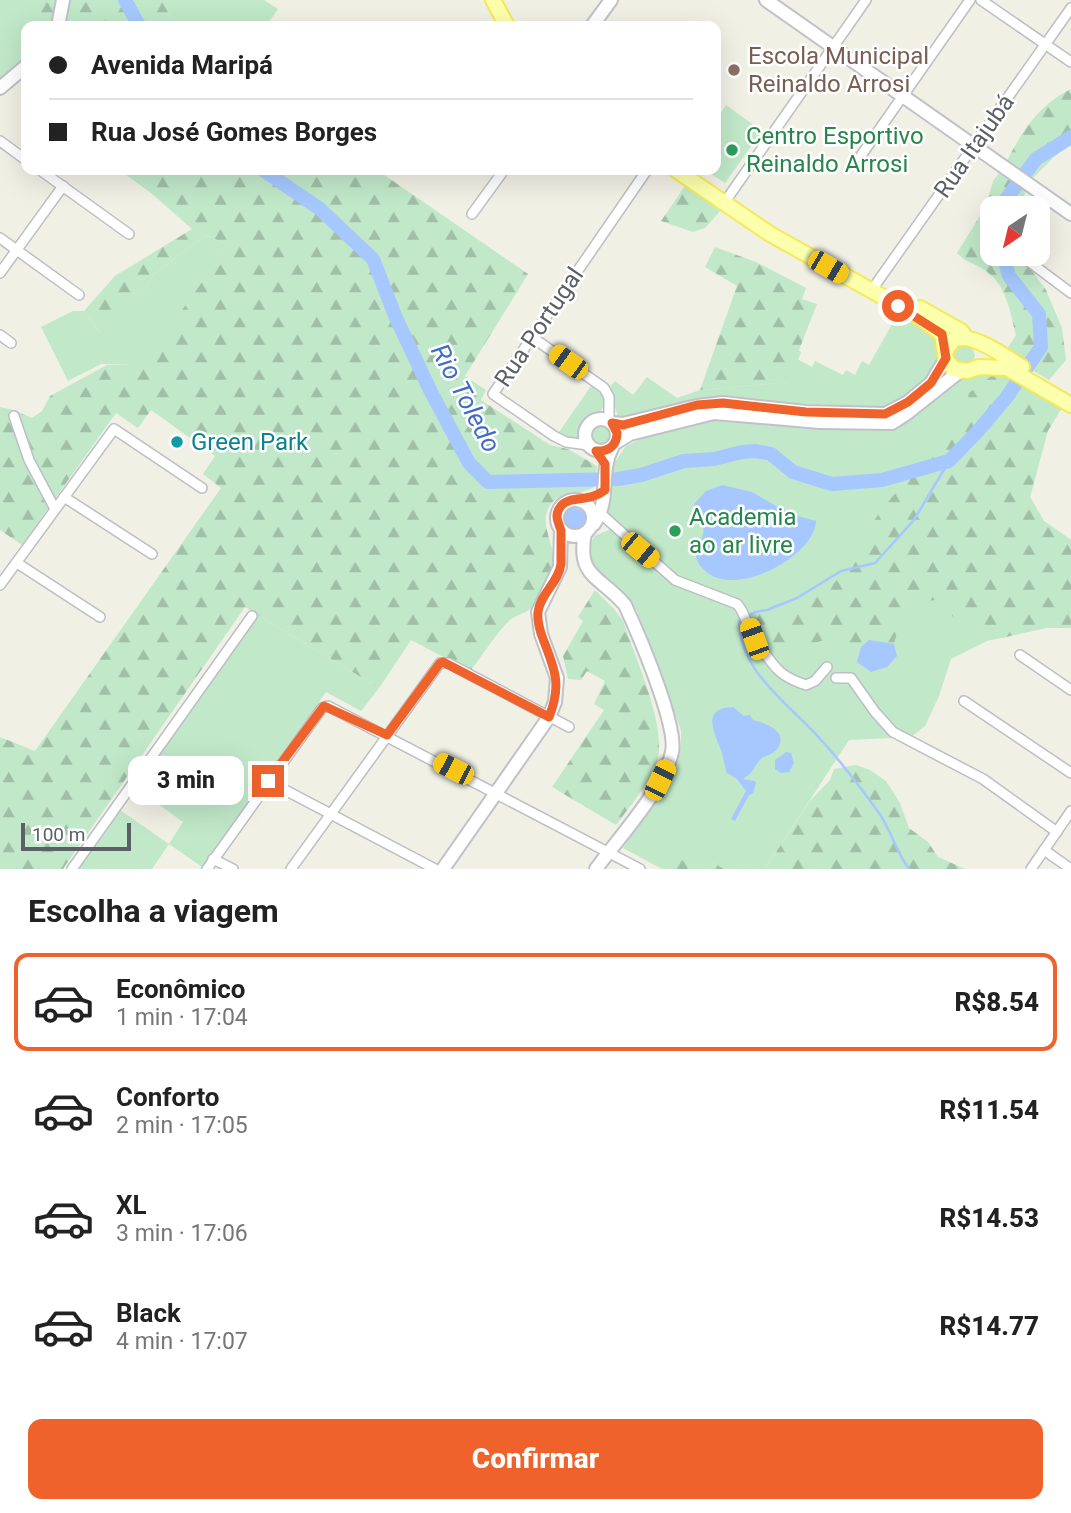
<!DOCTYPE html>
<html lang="pt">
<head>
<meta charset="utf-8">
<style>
	body { margin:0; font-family:Roboto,sans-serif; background:#f2f2f2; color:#222; height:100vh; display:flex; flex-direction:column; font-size:26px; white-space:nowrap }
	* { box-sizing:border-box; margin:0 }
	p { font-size:23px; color:#767676 }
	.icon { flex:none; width:38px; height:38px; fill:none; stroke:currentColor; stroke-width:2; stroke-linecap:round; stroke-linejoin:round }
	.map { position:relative; height:869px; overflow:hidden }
	.drawer { display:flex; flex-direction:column; background:#fff; flex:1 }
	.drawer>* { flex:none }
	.hud { position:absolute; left:21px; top:21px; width:700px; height:154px; border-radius:14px; box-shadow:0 7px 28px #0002; display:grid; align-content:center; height:154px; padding:0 28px; background:#fff }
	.needle { width:46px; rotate:215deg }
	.fabs { position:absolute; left:980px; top:196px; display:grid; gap:14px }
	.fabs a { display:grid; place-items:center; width:70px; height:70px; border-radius:14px; background:#fff; box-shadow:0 7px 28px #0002; font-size:35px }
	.scale { position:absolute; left:21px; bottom:18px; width:110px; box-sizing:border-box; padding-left:7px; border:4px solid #5d5f66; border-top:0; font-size:19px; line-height:24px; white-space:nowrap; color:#5d5f66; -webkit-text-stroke:5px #fff; paint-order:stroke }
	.end { position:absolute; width:32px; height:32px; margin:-16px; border:9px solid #ef622c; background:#fff; box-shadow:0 0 0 4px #fff }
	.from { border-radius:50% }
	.bubble { position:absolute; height:49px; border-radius:14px; background:#fff; box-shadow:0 7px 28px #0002; font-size:23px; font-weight:800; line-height:49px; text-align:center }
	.car { position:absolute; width:21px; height:42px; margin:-21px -10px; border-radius:9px; box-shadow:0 0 5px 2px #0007; background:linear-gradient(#f5c518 24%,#345 0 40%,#f5c518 0 76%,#345 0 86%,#f5c518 0) }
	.hud b { display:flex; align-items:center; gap:24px; height:66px; font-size:26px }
	.hud b+b { border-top:2px solid #e0e0e0 }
	.hud i { width:18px; height:18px; background:#222 }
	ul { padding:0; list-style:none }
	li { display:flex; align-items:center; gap:21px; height:98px; margin:0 14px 10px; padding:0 14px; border:4px solid transparent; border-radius:14px }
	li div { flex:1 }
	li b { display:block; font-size:26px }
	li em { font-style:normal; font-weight:800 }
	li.on { border-color:#ef622c }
	li>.icon { width:63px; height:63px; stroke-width:1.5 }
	h2 { padding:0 28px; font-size:32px; line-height:84px }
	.action { display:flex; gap:14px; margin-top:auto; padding:14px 28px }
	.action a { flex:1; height:80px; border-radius:14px; background:#ef622c; color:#fff; font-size:28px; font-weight:800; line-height:80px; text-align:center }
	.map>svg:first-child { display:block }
</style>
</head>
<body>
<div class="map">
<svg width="1071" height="869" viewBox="0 0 1071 869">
	<defs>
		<pattern id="forest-firs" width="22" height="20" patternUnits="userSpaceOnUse" patternTransform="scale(1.75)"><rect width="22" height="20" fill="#c1e8c9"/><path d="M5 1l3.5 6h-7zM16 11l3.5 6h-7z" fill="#a0bfa7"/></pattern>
	</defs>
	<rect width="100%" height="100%" fill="#f0f0e5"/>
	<g fill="#c1e8c9">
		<polygon points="0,0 15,0 51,21 49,26 26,26 26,57 0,81"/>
		<polygon points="161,0 264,0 278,9 266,26 176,26"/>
		<polygon points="726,105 762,131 725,183 705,170 716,170 716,120"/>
		<polygon points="206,235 228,245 141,369 132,365 101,364 68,381 41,327 73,311 84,311 100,333 142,295 154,274"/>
		<path d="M887,307C902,316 929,325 937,341C949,365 904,401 883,407L713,400L619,419L618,417L609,388L615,381L633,395L647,377L677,398L700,390L789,382L797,359L812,367L815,361L843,375L846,370L855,375L862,361L869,365L895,319L885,313Z"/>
		<polygon points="960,343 972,347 975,355 973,363 954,366 950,351"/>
		<polygon points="998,371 1049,427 1030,497 1044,521 1071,540 1071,628 1046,628 987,641 951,659 939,696 925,726 911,737 849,740 765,869 724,869 711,861 673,864 671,869 662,869 623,848 675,772 681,745 681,730 637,611 624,592 591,564 588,551 594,536 609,530 613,518 607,514 612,493 612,466 626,446 646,437 712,418 889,427 956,380 976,373"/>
		<path d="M591,386C628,410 578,416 580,442L557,435Z"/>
		<circle cx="601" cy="437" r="13"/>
		<polygon points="258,615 379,688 361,711 326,692 202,867 169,844 152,869 77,869 120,810 169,844 183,822 136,788"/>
	</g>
	<g fill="url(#forest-firs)">
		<polygon points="13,0 161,0 176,26 59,26"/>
		<path d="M1071,89V143L1054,157L1029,182L1005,165C1021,133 1037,106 1071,89Z"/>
		<path d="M1003,168L1027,185L1021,208H992V254H1020L1046,290L1062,328L1066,360L1049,380L1004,354L1016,335C1010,312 1007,286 986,271C976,263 967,264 957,253L986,206L993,181Z"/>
		<path d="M119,170H377L528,274L465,376L486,390L481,400L550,445L568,449L597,466L594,487C578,497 557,490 548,509C539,529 559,549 553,573C550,584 539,602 530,609C524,614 516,615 510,620C499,629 481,658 470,671L411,640L379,688L245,607L63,869H0V737L35,751L221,488L203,474L215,456L151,410L138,428L116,413L22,545L0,530V407L14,410L32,418L42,411L50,396L107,365H132L141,368L228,245L206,235L154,274L142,295L125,314L101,334L84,311L115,276L192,229L151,193Z"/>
		<polygon points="687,183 723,208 705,228 693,232 661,221"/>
		<polygon points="715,247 756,262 806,288 802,299 817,304 799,350 801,352 790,382 700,390 737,286 705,267"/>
		<path d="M998,371L1065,403L1046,434L1030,497L1044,521L1071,540V628H1046L1002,638L962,625L935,600L918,603C908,615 897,628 894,644L870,640L861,647C851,645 839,640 829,640C818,640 812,645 802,648C779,655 754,631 752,609L767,601L787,613C805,602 826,592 841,576C857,558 865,532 880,512C905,477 963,435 969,393Z"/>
		<path d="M595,590L614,609L623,621C634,655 668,728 657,761C649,785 630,806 616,825L552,787L604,710L594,704L605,681L587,671L581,680L568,679L563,656L583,621L578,617Z"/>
		<polygon points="856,765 870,770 886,781 900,803 909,828 928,842 938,857 965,869 765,869 809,802 830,780 834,769"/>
		<polygon points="691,857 711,861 724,869 671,869 673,864"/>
	</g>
	<g fill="#a6c7ff">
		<path d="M722,485L752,492L790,514L816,521C815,559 719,608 697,560C693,550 702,543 703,534C706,522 694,516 694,504L706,491Z"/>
		<circle cx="574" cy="520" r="12"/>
		<polygon points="869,640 894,644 897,656 887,667 871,672 857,662 861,647"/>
		<path d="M733,707L744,716L750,715L753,720C765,723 790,731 777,749C773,754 767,755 762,758C754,765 755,772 743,779L754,781L756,783L753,793L749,795L735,821L731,819L746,791L737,779L727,773C724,765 724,758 721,750C714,732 701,708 733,707Z"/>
		<polygon points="786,752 791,753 794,763 789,772 781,773 775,769 775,760"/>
	</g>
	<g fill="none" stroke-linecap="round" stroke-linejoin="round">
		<path stroke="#a6c7ff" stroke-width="2.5" d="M909,869C896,852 891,830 879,813C861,788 842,763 822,741C790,704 741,675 739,621L755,612L767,610L797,598L841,571L875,563L914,520L949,461"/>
		<g stroke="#a6c7ff" stroke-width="14">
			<polyline points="125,0 139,26"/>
			<polyline points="263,170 320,209 373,259 396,318 431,392 469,463 488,482 618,479 641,475 684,461 714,459 742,452 756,451 771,454 793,472 832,484 882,480 949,461 978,431 1006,398 1041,347 1039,314 1009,276 1003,254"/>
			<polyline points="1002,208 1004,202 1036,159 1071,137"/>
		</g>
		<defs>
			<g id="street">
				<polyline points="981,0 1071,62"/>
				<polyline points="0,141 26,160"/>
				<polyline points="860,157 970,0"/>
				<polyline points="40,170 129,234"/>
				<polyline points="729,196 866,0"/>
				<polyline points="472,214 504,170"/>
				<polyline points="1038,215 1050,199"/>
				<polyline points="0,238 79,295"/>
				<polyline points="1023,254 1027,260 1071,293"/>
				<polyline points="0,273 63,186"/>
				<polyline points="876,284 1071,8"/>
				<polyline points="0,335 11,343"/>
				<polyline points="532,337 604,388 609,397 609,421"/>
				<polyline points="14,416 29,460 55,509"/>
				<polyline points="588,445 566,442 554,436 493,394 647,170"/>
				<polyline points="64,497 152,554"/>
				<path d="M600,513L675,580L737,604C747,614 746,629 754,639C774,663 773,674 806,685L815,681L827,667"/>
				<polyline points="17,563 100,617"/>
				<polyline points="0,585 114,429 202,488"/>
				<polyline points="1020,655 1071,690"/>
				<polyline points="836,678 851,678 875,712 893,732 983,779 1057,832"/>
				<polyline points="964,701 1071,773"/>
				<polyline points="268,781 435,869"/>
				<polyline points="1044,850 1071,869"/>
				<polyline points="213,859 233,869"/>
				<polyline points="72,869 252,616"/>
				<polyline points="207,869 322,708 328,706 640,869"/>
				<polyline points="291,869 440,663 448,663 569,727"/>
				<polyline points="1031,869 1071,811"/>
			</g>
			<g id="secondary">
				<polyline points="766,0 1071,214"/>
				<polyline points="58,26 63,0"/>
				<polyline points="592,26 611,0"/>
				<polyline points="0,88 26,66"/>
				<circle cx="601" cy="435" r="16"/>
				<polyline points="612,423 623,424 697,406 723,403 806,412 885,414 908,402 931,383 946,358"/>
				<polyline points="615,443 630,434 714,413 820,422 892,423 906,414 959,372"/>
				<circle cx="575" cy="518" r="18"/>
				<path d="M594,524C611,499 599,472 612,448"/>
				<path d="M585,533C576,578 601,576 625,605C638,633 678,726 672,752C664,789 619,837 596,869"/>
				<polyline points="443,869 549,717 555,702 557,678 541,634 538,612 560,567 561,530"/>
			</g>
			<g id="primary">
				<polyline points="493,0 507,26"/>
				<polyline points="676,170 770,234 919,317 942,334 946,360 954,369 967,371 979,367 1007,368 1071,405"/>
				<polyline points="920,308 961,331 965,337"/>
				<path d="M946,350L953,340C972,331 1005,357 1022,367"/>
			</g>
		</defs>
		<use href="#street" stroke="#bdbec4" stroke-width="12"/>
		<use href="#secondary" stroke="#c0c1c9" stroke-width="16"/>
		<use href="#primary" stroke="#f6e958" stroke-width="18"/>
		<use href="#street" stroke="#fff" stroke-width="9"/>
		<use href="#secondary" stroke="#fff" stroke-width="12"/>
		<use href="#primary" stroke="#fcffab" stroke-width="14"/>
	</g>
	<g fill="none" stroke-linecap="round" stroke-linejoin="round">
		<path stroke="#ef622c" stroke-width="9" d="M268,781L324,706L387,735L440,663L443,662L549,717C562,685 555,670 543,639C540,631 537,621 538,612C540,594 559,582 561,564C561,558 561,536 561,531C559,522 553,516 561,506C570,495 589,503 605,490V464L596,451C609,452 617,445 617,433L612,423L623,425L697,405L723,403L806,412L885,414L908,402L931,383L946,358L942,334L898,306"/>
	</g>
	<circle fill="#8d6e63" stroke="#fff" stroke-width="2.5" cx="734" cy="70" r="7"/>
	<g fill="#2e9e5b" stroke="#fff" stroke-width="2.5">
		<circle cx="732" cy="150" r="7"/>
		<circle cx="675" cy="531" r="7"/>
	</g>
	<circle fill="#0f9aa8" stroke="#fff" stroke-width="2.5" cx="177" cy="442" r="7"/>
	<g text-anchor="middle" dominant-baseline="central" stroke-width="5" stroke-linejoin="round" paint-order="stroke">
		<g font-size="24" fill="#785e54" stroke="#fff" text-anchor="start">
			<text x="748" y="56">Escola Municipal<tspan x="748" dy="28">Reinaldo Arrosi</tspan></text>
		</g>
		<g font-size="24" fill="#27864d" stroke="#fff" text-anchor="start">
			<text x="746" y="136">Centro Esportivo<tspan x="746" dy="28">Reinaldo Arrosi</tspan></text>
			<text x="689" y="517">Academia<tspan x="689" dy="28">ao ar livre</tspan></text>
		</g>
		<g font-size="24" fill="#5d5f66" stroke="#fff">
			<text transform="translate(974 146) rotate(-55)">Rua Itajubá</text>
			<text transform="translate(539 327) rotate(-56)">Rua Portugal</text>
		</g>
		<g font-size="24" fill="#0d838f" stroke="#fff" text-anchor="start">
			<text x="191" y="442">Green Park</text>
		</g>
		<g font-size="26" font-style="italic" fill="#436ac8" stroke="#fff">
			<text transform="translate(466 398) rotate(62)">Rio Toledo</text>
		</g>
	</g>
</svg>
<div class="fabs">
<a><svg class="needle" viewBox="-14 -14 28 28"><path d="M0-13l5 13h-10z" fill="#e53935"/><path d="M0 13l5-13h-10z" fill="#767676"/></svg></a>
</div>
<div class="scale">100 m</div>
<i class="end from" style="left:898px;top:306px"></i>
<i class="end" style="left:268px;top:781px"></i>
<div class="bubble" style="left:128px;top:756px;width:116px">3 min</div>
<i class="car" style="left:828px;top:267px;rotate:120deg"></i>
<i class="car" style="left:568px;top:362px;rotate:306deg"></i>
<i class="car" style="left:640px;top:550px;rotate:130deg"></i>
<i class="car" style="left:754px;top:639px;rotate:340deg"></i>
<i class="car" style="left:453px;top:769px;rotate:297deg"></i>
<i class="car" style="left:660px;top:780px;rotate:26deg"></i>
<div class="hud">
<b><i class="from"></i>Avenida Maripá</b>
<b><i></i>Rua José Gomes Borges</b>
</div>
</div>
<section class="drawer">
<h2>Escolha a viagem</h2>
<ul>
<li class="on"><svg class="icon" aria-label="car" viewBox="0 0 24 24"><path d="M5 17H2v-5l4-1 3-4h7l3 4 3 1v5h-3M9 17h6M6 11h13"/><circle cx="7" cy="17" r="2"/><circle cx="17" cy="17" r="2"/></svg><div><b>Econômico</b><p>1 min · 17:04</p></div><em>R$8.54</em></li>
<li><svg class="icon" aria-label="car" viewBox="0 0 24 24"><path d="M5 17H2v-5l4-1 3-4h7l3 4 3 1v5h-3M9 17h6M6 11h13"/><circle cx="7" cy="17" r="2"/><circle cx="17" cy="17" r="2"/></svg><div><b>Conforto</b><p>2 min · 17:05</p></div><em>R$11.54</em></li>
<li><svg class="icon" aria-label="car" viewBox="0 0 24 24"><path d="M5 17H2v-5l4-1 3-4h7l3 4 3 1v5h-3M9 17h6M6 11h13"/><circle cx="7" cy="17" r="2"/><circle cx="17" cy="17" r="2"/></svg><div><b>XL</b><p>3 min · 17:06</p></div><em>R$14.53</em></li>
<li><svg class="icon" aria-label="car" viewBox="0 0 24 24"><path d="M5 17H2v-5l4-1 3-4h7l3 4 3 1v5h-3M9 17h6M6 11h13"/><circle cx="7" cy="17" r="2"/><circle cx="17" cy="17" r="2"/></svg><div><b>Black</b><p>4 min · 17:07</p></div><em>R$14.77</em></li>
</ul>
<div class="action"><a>Confirmar</a></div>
</section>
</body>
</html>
